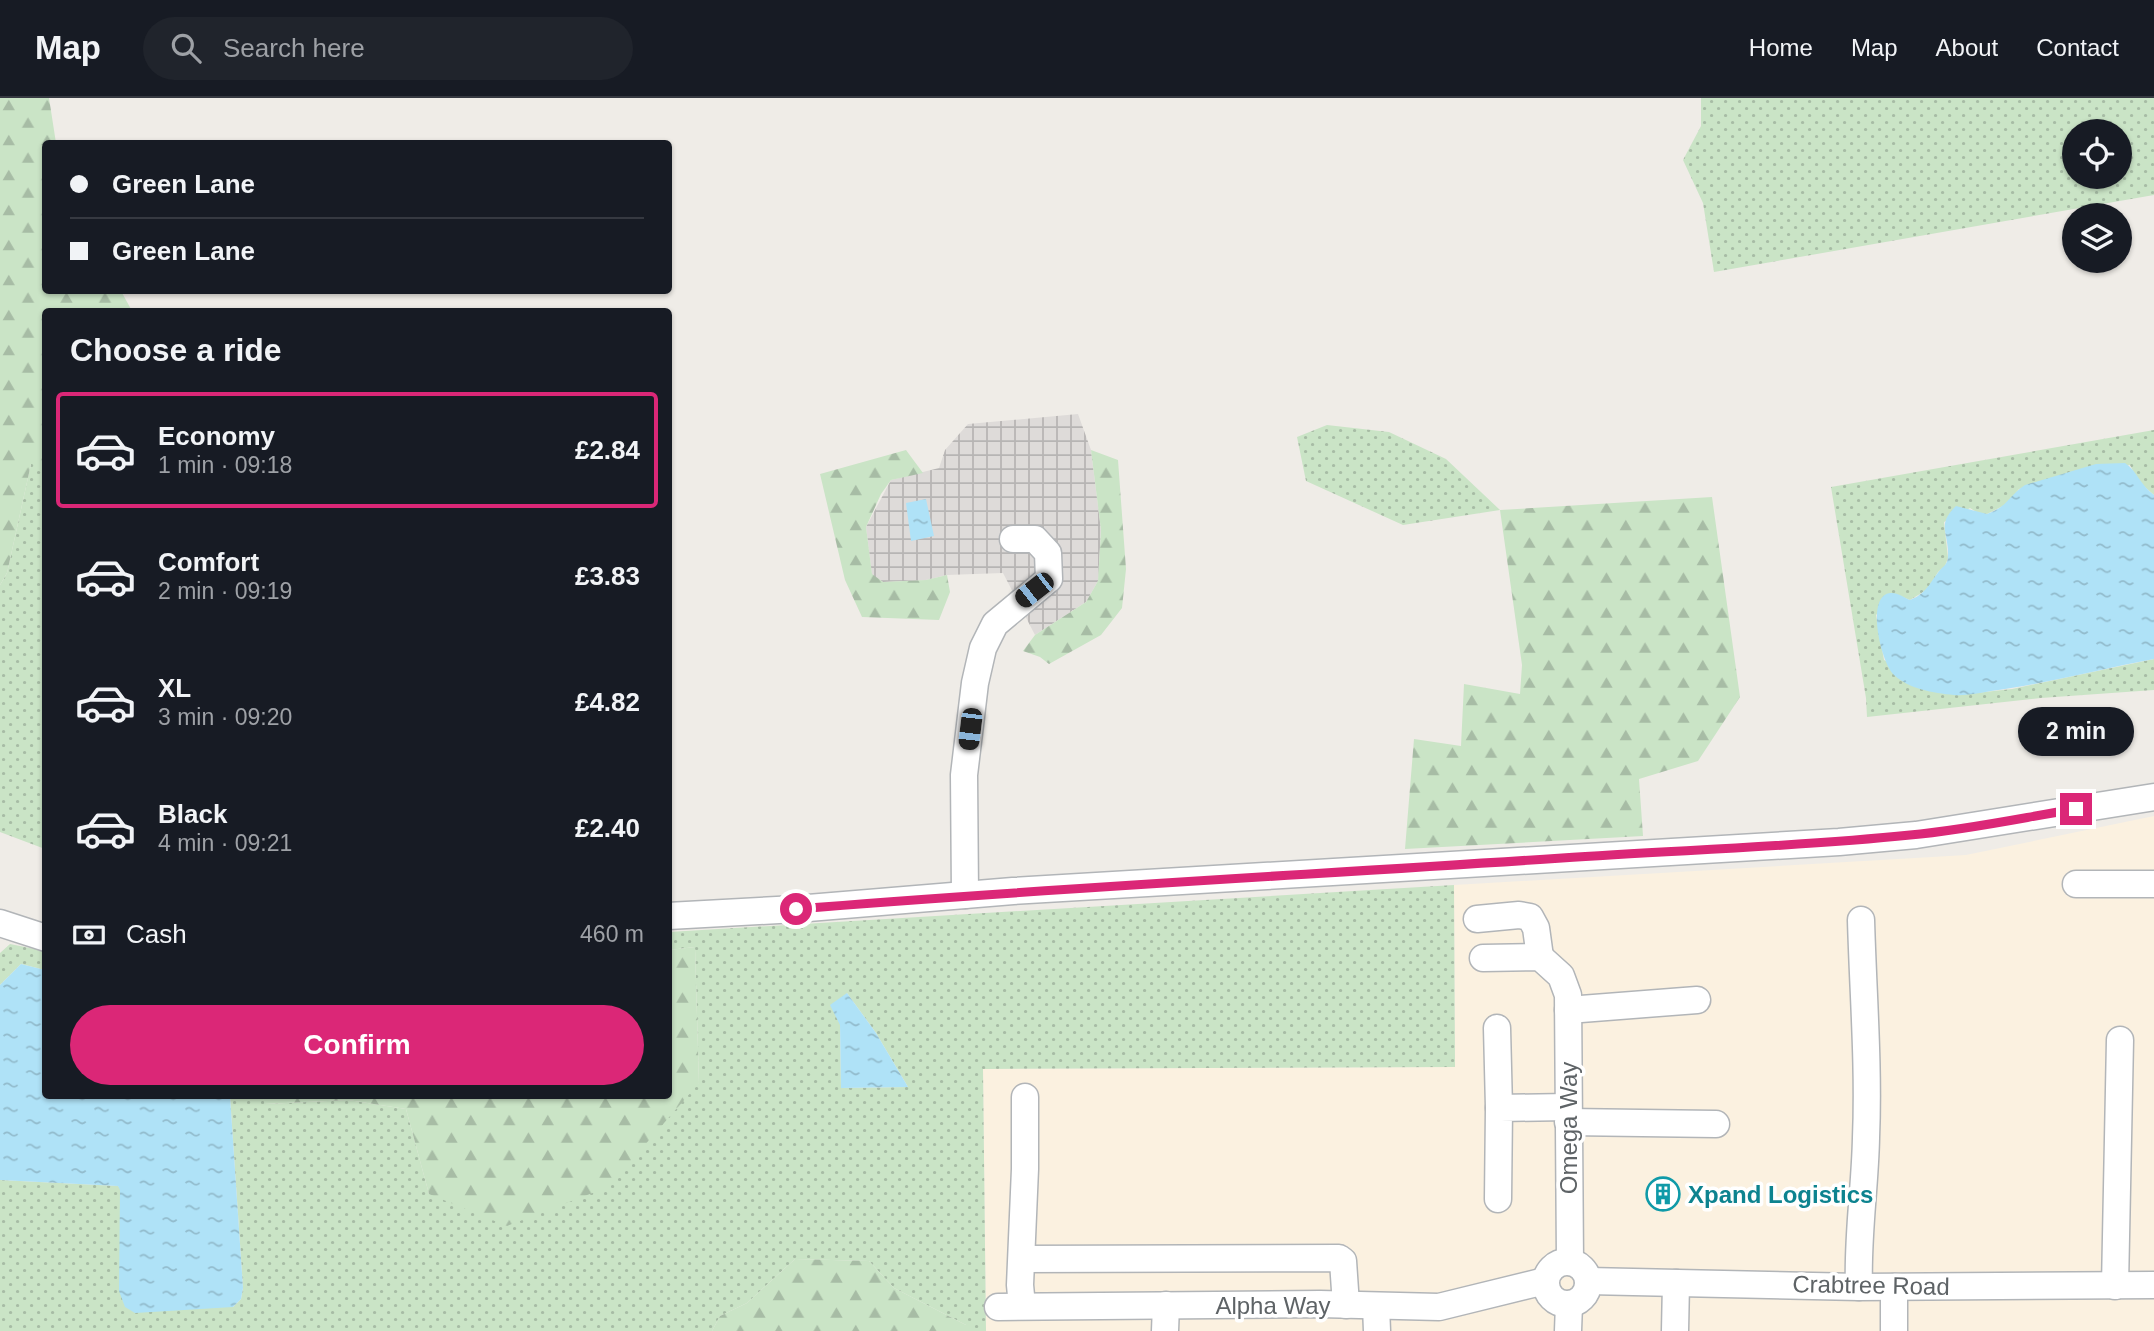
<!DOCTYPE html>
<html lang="en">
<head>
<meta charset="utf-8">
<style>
	body { margin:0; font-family:Helvetica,sans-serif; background:#20242c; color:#f1f3f6; height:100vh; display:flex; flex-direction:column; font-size:26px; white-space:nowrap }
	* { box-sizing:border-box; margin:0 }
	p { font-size:23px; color:#9ea1a6 }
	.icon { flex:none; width:38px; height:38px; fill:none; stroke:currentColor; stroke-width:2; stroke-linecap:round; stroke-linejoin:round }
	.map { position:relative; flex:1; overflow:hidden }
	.sheet { position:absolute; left:42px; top:210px; width:630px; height:791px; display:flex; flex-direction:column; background:#171b24; border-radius:7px; box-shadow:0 2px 5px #0004 }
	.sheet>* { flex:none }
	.banner { position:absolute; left:42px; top:42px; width:630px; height:154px; border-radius:7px; box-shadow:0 2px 5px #0004; display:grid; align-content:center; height:154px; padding:0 28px; background:#171b24 }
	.fabs { position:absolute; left:2062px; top:21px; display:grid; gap:14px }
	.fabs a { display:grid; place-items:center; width:70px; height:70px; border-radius:50%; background:#171b24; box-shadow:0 2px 5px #0004; font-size:35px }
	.end { position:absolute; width:32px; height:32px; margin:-16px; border:9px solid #db2777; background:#fff; box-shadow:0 0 0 4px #fff }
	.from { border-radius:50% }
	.bubble { position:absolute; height:49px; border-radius:24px; background:#171b24; box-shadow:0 2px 5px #0004; font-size:23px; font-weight:700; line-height:49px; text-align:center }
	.car { position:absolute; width:21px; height:42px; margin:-21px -10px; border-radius:9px; box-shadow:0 0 5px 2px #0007; background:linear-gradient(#222 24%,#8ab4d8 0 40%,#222 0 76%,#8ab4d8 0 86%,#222 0) }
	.banner b { display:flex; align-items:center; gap:24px; height:66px; font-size:26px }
	.banner b+b { border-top:2px solid #363941 }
	.banner i { width:18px; height:18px; background:#f1f3f6 }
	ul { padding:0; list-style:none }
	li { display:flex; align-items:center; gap:21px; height:116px; margin:0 14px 10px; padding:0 14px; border:4px solid transparent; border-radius:7px }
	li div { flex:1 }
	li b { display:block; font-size:26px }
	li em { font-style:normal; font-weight:700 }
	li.selected { border-color:#db2777 }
	li>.icon { width:63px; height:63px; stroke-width:1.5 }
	h2 { padding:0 28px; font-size:32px; line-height:84px }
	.pay { display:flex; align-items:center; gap:18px; height:77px; padding:0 28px; font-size:26px }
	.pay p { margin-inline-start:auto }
	.action { display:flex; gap:14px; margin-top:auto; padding:14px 28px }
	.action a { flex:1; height:80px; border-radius:42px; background:#db2777; color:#fff; font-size:28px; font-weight:700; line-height:80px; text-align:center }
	header { display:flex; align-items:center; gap:42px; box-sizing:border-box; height:98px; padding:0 35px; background:#171b24; border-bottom:2px solid #363941 }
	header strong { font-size:33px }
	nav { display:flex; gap:38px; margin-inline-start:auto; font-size:24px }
	.search { width:490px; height:63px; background:#20242c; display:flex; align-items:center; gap:18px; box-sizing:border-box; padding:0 24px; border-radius:38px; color:#9ea1a6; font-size:26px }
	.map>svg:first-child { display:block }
</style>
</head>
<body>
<header>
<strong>Map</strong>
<div class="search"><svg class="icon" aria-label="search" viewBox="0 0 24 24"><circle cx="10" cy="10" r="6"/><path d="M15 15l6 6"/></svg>Search here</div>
<nav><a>Home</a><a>Map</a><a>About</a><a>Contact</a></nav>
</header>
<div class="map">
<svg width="2154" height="1233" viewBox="0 0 2154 1233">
	<defs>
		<pattern id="industrial-grid" width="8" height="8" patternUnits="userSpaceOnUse" patternTransform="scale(1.75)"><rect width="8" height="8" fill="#dedbd9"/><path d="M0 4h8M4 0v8" fill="none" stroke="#b7b5b4"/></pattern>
		<pattern id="grass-dots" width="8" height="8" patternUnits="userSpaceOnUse" patternTransform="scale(1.75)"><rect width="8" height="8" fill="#cae4c6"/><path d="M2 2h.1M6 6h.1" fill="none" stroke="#a7bca5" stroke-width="1.8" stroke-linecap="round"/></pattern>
		<pattern id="forest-firs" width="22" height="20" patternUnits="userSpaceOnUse" patternTransform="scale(1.75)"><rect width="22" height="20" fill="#cae4c6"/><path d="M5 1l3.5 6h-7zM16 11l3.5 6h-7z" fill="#a7bca5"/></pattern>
		<pattern id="water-ripples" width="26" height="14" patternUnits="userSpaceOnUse" patternTransform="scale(1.75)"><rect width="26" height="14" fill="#afe2f7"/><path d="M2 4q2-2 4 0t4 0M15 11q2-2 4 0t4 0" fill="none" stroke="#92bbcc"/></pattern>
	</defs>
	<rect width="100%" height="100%" fill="#efece7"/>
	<polygon fill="#fbf1e0" points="2154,718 2154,1233 986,1233 983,971 1455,969 1454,787 1966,757"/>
	<polygon fill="url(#industrial-grid)" points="1078,316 1091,352 1101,432 1098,483 1086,504 1035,537 1003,475 947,477 926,482 883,484 872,477 866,429 891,382 939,370 945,352 968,326"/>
	<g fill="url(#grass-dots)" fill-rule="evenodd">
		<path d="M1701,0H2154V97L1714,174L1703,105L1683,62L1701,28ZM2119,33V79H2074V33Z"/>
		<polygon points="1327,327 1389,334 1446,361 1500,412 1403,427 1306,383 1297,339"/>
		<polygon points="2154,332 2154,397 2138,383 2130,367 2019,391 2007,406 1987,416 1978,415 1970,410 1944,424 1948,460 1945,468 1938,474 1928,491 1910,502 1895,496 1876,517 1884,562 1957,597 2012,591 2154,561 2154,592 2041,600 1867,619 1866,600 1831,389"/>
		<polygon points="31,366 45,366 45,751 0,734 0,487 7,475"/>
		<path d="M1454,787L1455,969L983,971L986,1233H966V1227L894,1190L869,1163L795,1161L747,1205L720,1218L712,1233H0V1082L118,1088L233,1209L241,1201L243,1190L230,998H262L266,1006L348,1002L406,1011L429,1096L699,985L695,849L669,852V834ZM847,895L876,935L908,989L841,990L840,926Z"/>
		<polygon points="10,846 45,853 45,872 21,866 0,887 0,855"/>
	</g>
	<g fill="url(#forest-firs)">
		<polygon points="0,0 49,0 56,45 46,46 46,192 121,193 132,213 46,214 45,366 31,366 7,475 0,487"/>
		<polygon points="906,352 923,375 891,382 881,396 866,429 872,476 883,484 926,482 947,477 950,494 939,522 862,519 845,482 820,376"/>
		<polygon points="1091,352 1118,362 1126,471 1122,510 1101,537 1049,566 1040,559 1023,553 1035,537 1086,504 1098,483 1101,432"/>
		<polygon points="1712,399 1740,599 1698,663 1639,681 1643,738 1405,751 1414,641 1461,648 1464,586 1520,596 1522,567 1500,412"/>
		<polygon points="695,849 699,985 608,1089 507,1128 429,1096 406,1011 348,1002 265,1006 262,998 668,998 669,852"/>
		<polygon points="795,1161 869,1163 894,1190 966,1227 966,1233 712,1233 720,1218 747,1205"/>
	</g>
	<g fill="url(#water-ripples)">
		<path d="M2125,365C2137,373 2141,388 2154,397V561C2100,571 2046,586 1991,593C1979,595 1966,598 1954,597C1933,595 1909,591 1894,577C1881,565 1865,498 1890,495C1897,494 1905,500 1910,502C1925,496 1928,488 1937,476C1941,469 1948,468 1948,458C1949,435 1936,427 1956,408L1987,416C2009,408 2009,397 2025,387L2096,366Z"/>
		<polygon points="926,401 934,438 911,443 906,405"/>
		<polygon points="21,866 45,872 46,998 230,998 243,1190 241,1201 233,1209 135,1215 125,1209 119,1193 120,1092 118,1088 0,1082 0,887"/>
		<polygon points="847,895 876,935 908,989 841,990 840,927 830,907"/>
	</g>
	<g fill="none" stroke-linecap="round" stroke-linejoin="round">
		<defs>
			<g id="minor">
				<polyline points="2076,786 2154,786"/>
				<polyline points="965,797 964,677 975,585 983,550 995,526 1049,481 1048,455 1035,441 1013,441"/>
				<polyline points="668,818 796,811 1013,793 1839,744 1916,737 2154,699"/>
				<polyline points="1477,821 1519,817 1530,819 1536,830 1540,859"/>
				<polyline points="0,825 46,840"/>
				<polyline points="1483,860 1540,859 1561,878 1568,897 1570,1164"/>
				<polyline points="1568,912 1697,902"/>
				<polyline points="1497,930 1499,1010"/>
				<polyline points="1568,1024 1716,1026"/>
				<polyline points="1498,1101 1499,1010 1568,1009"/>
				<polyline points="1022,1161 1339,1160 1343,1163 1346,1207"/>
				<circle cx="1567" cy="1185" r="21"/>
				<polyline points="1588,1183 1859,1189 2154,1187"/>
				<polyline points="2115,1188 2120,942"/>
				<path d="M1859,1189C1857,1140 1865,1090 1866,1040C1869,968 1863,894 1861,822"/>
				<polyline points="1022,1208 1020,1187 1025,1071 1025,999"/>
				<polyline points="1376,1208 1377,1233"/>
				<polyline points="998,1209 1320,1206 1439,1209 1545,1183"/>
				<polyline points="1165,1233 1166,1207"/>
				<polyline points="1568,1233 1569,1206"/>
				<polyline points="1675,1233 1676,1185"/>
				<polyline points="1894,1233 1894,1189"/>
			</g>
		</defs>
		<use href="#minor" stroke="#b2b5b8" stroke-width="29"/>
		<use href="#minor" stroke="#fff" stroke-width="26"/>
	</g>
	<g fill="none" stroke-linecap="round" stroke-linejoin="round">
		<path stroke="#db2777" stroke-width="9" d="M796,811C1051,790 1307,777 1562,760C1678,752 1795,749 1910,737C1966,732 2021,720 2076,711"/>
	</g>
	<defs>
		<symbol id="building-ring" viewBox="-11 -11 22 22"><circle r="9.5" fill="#fff" stroke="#0f9aa8" stroke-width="1.5"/><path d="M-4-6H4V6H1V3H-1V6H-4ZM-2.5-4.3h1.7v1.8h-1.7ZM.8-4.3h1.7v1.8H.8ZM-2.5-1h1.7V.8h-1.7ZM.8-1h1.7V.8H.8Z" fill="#0f9aa8"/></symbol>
	</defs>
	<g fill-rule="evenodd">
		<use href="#building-ring" x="1644" y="1077" width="38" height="38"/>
	</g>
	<g text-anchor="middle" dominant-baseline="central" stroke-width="7" stroke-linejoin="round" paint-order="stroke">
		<g font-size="24" fill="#5e6366" stroke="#fff">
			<text transform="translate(1568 1030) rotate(-90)">Omega Way</text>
			<text transform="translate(1871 1187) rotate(1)">Crabtree Road</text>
			<text x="1273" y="1207">Alpha Way</text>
		</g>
		<g font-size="24" font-weight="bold" fill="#0d838f" stroke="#fff" text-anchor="start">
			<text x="1688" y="1096">Xpand Logistics</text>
		</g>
	</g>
</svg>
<div class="fabs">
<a><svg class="icon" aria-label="locate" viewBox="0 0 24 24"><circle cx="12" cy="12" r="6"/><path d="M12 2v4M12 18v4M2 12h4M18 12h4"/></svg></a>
<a><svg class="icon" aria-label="layers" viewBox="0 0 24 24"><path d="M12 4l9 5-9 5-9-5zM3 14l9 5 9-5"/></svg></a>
</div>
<i class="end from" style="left:796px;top:811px"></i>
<i class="end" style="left:2076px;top:711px"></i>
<div class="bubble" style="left:2018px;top:609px;width:116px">2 min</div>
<i class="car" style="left:1034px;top:492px;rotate:232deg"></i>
<i class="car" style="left:970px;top:631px;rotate:187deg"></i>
<div class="banner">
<b><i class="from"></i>Green Lane</b>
<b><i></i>Green Lane</b>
</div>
<section class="sheet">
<h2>Choose a ride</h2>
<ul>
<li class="selected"><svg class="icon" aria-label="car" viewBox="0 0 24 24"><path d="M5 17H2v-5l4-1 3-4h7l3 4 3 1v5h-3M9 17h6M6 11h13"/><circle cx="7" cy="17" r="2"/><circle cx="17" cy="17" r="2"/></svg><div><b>Economy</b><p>1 min · 09:18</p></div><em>£2.84</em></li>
<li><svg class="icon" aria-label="car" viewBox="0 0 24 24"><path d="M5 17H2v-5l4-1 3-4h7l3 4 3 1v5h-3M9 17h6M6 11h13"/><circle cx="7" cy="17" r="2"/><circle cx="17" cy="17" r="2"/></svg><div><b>Comfort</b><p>2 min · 09:19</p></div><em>£3.83</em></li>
<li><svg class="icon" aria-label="car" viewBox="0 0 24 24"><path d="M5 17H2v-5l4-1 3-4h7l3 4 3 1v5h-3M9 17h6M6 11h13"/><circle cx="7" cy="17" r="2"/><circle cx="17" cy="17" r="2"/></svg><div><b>XL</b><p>3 min · 09:20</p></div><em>£4.82</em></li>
<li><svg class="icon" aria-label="car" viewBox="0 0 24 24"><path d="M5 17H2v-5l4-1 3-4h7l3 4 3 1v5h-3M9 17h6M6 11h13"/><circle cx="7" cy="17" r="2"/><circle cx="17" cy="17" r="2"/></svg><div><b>Black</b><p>4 min · 09:21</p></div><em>£2.40</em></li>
</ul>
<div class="pay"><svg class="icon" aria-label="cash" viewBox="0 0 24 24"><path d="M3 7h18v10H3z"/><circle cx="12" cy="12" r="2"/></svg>Cash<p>460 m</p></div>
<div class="action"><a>Confirm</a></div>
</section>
</div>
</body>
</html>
